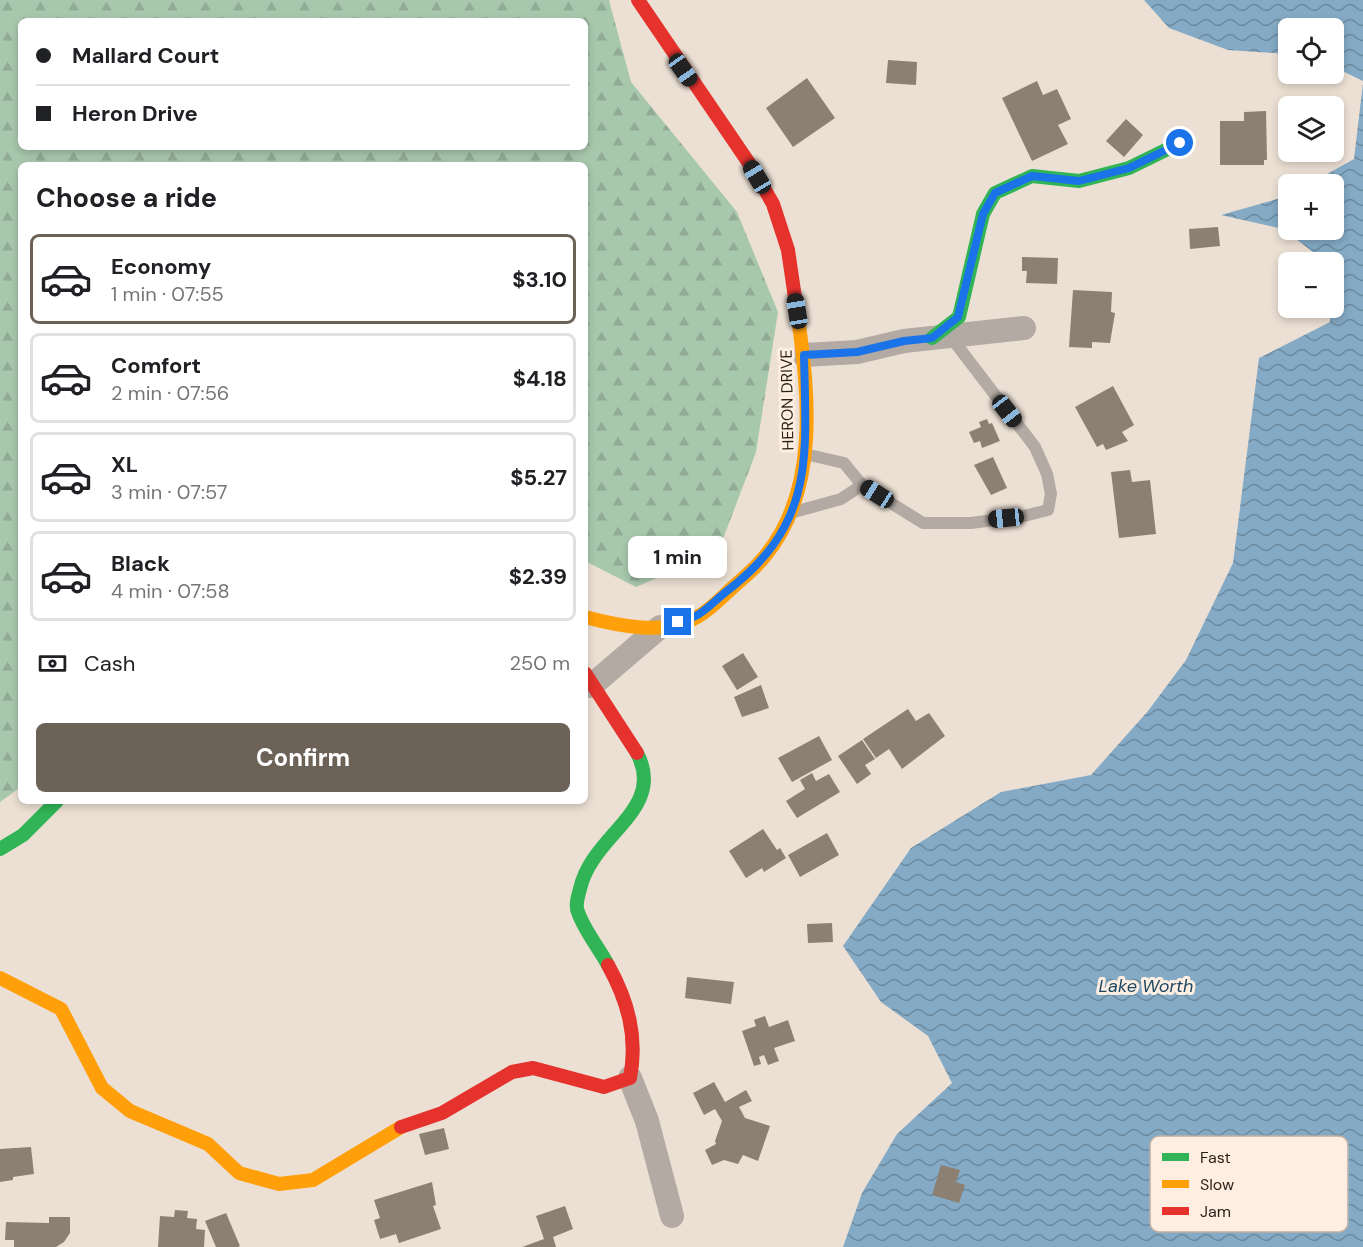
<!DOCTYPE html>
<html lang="en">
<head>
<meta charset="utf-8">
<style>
	body { margin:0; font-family:"DM Sans",sans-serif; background:#f6f6f6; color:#202124; height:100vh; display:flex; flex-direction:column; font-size:22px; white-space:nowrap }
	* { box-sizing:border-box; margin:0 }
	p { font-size:20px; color:#757577 }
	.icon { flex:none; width:33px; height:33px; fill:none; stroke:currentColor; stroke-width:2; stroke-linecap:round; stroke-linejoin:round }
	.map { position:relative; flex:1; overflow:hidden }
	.details { position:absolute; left:18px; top:162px; width:570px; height:642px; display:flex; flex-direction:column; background:#fff; border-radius:9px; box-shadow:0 3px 9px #0003 }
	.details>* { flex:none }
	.banner { position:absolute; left:18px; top:18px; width:570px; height:132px; border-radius:9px; box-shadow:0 3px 9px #0003; display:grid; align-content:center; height:132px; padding:0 18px; background:#fff }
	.tools { position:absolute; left:1278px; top:18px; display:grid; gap:12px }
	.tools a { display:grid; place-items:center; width:66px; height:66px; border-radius:9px; background:#fff; box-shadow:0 3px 9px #0003; font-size:30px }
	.end { position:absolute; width:27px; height:27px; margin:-14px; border:8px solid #1a73e8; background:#fff; box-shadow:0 0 0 3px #fff }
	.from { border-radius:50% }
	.bubble { position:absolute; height:42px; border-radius:9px; background:#fff; box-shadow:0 3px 9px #0003; font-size:20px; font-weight:700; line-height:42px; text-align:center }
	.car { position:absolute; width:18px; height:36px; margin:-18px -9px; border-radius:8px; box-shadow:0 0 4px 2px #0007; background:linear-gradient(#222 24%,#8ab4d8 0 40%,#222 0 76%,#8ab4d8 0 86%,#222 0) }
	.banner b { display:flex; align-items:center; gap:21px; height:57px; font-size:22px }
	.banner b+b { border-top:2px solid #e0e0e0 }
	.banner i { width:15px; height:15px; background:#202124 }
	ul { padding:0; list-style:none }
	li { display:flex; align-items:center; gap:18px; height:90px; margin:0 12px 9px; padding:0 6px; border:3px solid #e0e0e0; border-radius:9px }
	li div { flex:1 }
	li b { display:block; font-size:22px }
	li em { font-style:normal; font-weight:700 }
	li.active { border-color:#6c6258 }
	li>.icon { width:54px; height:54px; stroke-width:1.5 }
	h2 { padding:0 18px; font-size:27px; line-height:72px }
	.pay { display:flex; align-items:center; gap:15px; height:66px; padding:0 18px; font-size:22px }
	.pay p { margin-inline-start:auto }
	.action { display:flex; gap:12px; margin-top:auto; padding:12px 18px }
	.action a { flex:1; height:69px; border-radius:9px; background:#6c6258; color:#fff; font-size:24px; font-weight:700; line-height:69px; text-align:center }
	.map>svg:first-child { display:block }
</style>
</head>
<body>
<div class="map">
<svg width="1363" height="1247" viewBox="0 0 1363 1247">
	<defs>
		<pattern id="forest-firs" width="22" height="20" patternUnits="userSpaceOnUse" patternTransform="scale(1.5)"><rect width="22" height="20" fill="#a8c8ad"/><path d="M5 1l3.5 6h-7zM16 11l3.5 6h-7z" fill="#91ab94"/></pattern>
		<pattern id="water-waves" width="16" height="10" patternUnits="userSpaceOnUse" patternTransform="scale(1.5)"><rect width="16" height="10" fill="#84aac5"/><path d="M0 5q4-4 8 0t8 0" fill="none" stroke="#6c8a9f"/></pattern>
	</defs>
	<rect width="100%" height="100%" fill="#ece0d4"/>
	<path fill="url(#forest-firs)" fill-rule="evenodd" d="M0,0H609L631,82L737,212L778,312L756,452L718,552L636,587L585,561V165H21V787L0,802ZM21,21H585V147H21Z"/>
	<g fill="url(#water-waves)">
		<polygon points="1144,0 1363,0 1363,81 1334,67 1334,28 1288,28 1288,54 1228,50 1169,28"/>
		<polygon points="1363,83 1363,1247 843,1247 862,1193 897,1134 952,1083 928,1036 881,1002 843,946 911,848 1001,792 1091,775 1148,711 1186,660 1233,563 1259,358 1330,322 1330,308 1334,308 1334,262 1326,262 1283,229 1221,215 1288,196 1288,230 1334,230 1334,184 1309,184 1354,159"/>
	</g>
	<g fill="#8c8072">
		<polygon points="888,60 917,62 916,85 886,83"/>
		<polygon points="807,78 835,118 793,147 766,108"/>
		<polygon points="1037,81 1043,95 1057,89 1071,119 1058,125 1068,144 1032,161 1002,98"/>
		<polygon points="1266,111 1267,160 1264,160 1264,165 1220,165 1220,121 1244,121 1244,112"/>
		<polygon points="1126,119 1143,135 1124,157 1106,141"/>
		<polygon points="1218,227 1220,246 1190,249 1189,229"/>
		<polygon points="1022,257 1058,258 1057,284 1026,283 1027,271 1022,271"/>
		<polygon points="1073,290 1112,292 1111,312 1115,313 1110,343 1092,342 1092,348 1069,347"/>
		<polygon points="1113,386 1134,425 1122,432 1128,441 1106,450 1103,444 1097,447 1075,407"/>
		<polygon points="987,419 989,424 992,423 1000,441 982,448 980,441 974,443 969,432 981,427 979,422"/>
		<polygon points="993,457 1007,488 991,495 974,465"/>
		<polygon points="1130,470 1132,482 1150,480 1156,534 1119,538 1111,472"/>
		<polygon points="743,653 758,677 737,690 722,666"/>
		<polygon points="761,685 769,708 742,717 734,697"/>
		<polygon points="908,709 916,721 929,713 945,736 902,769 889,749 876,758 863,739"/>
		<polygon points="819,736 832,760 792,782 778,758"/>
		<polygon points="862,740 875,759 865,765 871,774 857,784 838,756"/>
		<polygon points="812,773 816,781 829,774 840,792 797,818 786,801 805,789 800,780"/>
		<polygon points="763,829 777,850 780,848 786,858 764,872 762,868 746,878 729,851"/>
		<polygon points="827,833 839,855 800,877 788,855"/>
		<polygon points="832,923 833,942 808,943 807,924"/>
		<polygon points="687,977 734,982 731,1004 685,998"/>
		<polygon points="765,1016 769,1027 788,1020 795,1041 774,1048 779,1061 768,1065 764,1055 759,1057 761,1064 754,1066 742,1031 756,1026 754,1020"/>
		<polygon points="714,1082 725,1102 746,1090 752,1101 739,1107 745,1118 770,1126 758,1161 743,1155 738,1164 724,1160 712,1165 705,1150 716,1144 715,1141 722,1121 715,1109 704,1115 693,1093"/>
		<polygon points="444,1128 449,1149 425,1155 419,1134"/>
		<polygon points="31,1147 34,1174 13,1177 13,1180 0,1182 0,1149"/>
		<polygon points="941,1165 960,1170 956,1182 965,1185 959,1203 932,1195"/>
		<polygon points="432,1182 436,1205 433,1206 441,1229 399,1243 396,1234 380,1239 374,1220 380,1218 374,1200"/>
		<polygon points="565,1206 573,1229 553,1237 556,1247 522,1247 544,1239 536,1216"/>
		<polygon points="175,1210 188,1211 187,1218 197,1219 196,1229 205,1230 204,1247 158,1247 160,1216 174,1217"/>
		<polygon points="226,1213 240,1246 238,1247 216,1247 205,1221"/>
		<polygon points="49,1217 70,1217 70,1233 64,1242 56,1247 14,1247 14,1240 5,1240 6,1222 49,1223"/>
	</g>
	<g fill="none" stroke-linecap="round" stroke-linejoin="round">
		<g stroke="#b3aaa3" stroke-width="12">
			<polyline points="805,454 844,463 862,485 923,523 971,523 1024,516 1048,510 1051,494 1047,474 1035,447 950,336"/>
			<polyline points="794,512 841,499 862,485"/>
		</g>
		<g stroke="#b3aaa3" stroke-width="24">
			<polyline points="804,355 857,352 904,341 1024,328"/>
			<polyline points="591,686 660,627"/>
			<polyline points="630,1078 647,1121 672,1216"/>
		</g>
		<g stroke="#30b455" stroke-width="14">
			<polyline points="932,338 959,317 983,214 995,193 1032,176 1079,181 1129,168 1180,143"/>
			<polyline points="0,849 23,835 57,801"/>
			<path d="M608,965C599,948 584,930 578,912C575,906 578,896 580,889C592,834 667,810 637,753"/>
		</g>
		<g stroke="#ff9f0a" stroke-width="14">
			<path d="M585,617C619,626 665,636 697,617C710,610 721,598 732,588C743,578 756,568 765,556C819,491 809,395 798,318"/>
			<polyline points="0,978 61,1009 102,1088 130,1111 208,1144 239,1173 279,1184 313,1180 401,1127"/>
		</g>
		<g stroke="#e5322d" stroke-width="14">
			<polyline points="638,0 753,169 773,204 788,250 798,318"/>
			<polyline points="585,673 637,753"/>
			<path d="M401,1127L442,1113L512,1072L533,1068L604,1087L630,1078C638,1037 628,1001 608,965"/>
		</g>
	</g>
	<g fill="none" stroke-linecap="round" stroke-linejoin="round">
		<path stroke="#1a73e8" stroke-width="8" d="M678,622C702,617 708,606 727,591C816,523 806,456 804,355L857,352L904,341L932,338L958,317L983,214L995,193L1032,176L1079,181L1129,168L1180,143"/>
	</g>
	<g text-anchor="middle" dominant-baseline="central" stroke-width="6" stroke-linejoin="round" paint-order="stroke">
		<g font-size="16" fill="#271e16" stroke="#fdeee1">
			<text transform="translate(787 400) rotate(-91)">HERON DRIVE</text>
		</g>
		<g font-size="18" font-style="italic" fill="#194765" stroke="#fdeee1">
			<text x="1146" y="986">Lake Worth</text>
		</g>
	</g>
	<rect x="1150" y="1136" width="198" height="96" rx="9" fill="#fdeee1" stroke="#bdb0a4" stroke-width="1.5"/>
	<rect x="1162" y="1153" width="27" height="8" fill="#30b455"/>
	<rect x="1162" y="1180" width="27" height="8" fill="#ff9f0a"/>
	<rect x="1162" y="1207" width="27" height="8" fill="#e5322d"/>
	<g font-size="16" fill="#271e16">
		<text x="1200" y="1163">Fast</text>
		<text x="1200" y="1190">Slow</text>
		<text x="1200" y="1217">Jam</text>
	</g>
</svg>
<div class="tools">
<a><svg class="icon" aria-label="locate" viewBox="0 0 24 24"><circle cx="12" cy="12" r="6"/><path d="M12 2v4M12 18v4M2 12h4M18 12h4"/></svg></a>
<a><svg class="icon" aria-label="layers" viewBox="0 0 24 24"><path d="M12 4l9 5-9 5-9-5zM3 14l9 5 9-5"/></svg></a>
<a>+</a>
<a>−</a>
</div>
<i class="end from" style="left:1180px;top:143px"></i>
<i class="end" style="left:678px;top:622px"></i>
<div class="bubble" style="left:628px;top:536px;width:99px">1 min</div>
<i class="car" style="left:683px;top:70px;rotate:145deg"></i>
<i class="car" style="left:757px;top:177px;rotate:329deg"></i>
<i class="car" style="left:797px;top:311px;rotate:351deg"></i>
<i class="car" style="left:1007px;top:411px;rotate:142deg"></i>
<i class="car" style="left:877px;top:494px;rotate:302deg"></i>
<i class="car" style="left:1006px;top:518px;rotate:264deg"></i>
<div class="banner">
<b><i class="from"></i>Mallard Court</b>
<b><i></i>Heron Drive</b>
</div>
<section class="details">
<h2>Choose a ride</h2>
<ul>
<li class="active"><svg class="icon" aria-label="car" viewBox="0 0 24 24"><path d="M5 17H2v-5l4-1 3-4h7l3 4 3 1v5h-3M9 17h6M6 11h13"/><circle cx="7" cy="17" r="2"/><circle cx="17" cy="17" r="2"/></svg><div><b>Economy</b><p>1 min · 07:55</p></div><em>$3.10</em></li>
<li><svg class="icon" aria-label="car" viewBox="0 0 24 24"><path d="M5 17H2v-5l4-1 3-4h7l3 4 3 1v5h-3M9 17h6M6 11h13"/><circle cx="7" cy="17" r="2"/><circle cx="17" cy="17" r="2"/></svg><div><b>Comfort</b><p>2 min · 07:56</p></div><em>$4.18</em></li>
<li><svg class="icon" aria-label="car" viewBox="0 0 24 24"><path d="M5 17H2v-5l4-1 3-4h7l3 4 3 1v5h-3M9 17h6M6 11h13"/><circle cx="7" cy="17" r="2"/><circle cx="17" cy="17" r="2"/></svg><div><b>XL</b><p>3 min · 07:57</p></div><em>$5.27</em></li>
<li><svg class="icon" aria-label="car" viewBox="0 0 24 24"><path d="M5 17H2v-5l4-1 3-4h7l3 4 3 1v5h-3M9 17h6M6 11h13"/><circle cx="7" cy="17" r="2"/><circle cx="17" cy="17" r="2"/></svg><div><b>Black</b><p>4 min · 07:58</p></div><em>$2.39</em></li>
</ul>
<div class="pay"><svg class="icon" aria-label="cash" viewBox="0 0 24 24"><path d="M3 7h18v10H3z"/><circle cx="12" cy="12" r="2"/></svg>Cash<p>250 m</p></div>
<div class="action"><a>Confirm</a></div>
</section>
</div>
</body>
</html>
